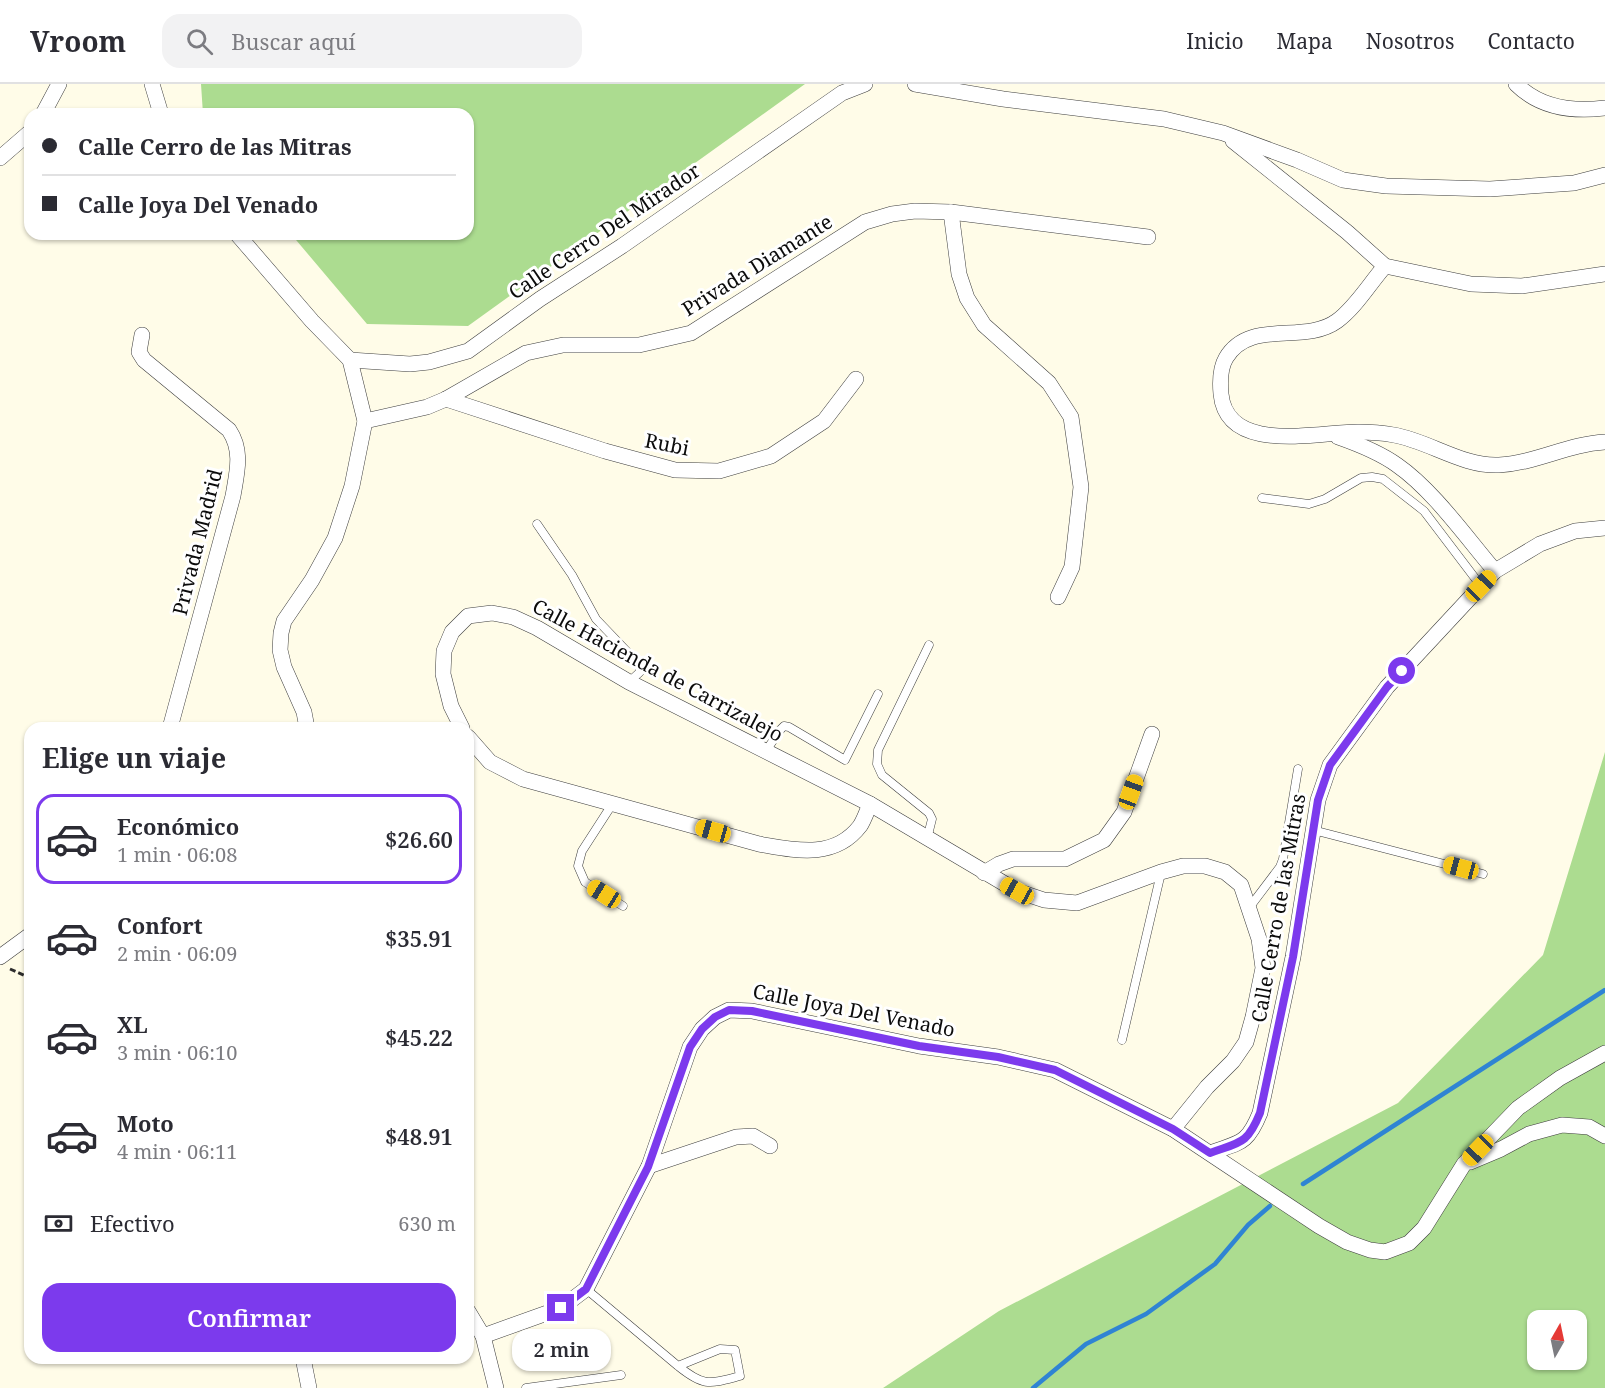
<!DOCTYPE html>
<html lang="es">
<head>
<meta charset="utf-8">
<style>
	body { margin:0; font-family:"Noto Serif",serif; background:#f2f2f3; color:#2b2b33; height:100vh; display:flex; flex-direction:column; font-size:22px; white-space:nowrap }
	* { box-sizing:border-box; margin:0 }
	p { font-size:20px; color:#7c7c81 }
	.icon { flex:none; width:33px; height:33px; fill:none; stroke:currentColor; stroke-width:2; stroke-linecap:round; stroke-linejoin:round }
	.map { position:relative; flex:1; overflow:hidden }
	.panel { position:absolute; left:24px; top:638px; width:450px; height:642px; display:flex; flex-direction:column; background:#fff; border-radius:18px; box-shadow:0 2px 4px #0004 }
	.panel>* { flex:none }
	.hud { position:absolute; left:24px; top:24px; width:450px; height:132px; border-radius:18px; box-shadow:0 2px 4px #0004; display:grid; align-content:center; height:132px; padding:0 18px; background:#fff }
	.needle { width:39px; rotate:9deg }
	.controls { position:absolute; left:1527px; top:1226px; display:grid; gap:12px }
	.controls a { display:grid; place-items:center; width:60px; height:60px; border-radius:12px; background:#fff; box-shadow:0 2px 4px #0004; font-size:30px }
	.end { position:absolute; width:27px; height:27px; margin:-14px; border:8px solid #7c3aed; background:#fff; box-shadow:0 0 0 3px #fff }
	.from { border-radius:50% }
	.bubble { position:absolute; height:42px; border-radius:18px; background:#fff; box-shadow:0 2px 4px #0004; font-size:20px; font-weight:600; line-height:42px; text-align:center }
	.car { position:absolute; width:18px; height:36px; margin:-18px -9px; border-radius:8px; box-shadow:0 0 4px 2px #0007; background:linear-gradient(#f5c518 24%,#345 0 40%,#f5c518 0 76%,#345 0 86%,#f5c518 0) }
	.hud b { display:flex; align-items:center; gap:21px; height:57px; font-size:22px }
	.hud b+b { border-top:2px solid #e1e1e2 }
	.hud i { width:15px; height:15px; background:#2b2b33 }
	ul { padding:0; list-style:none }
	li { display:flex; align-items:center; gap:18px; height:90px; margin:0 12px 9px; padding:0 6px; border:3px solid transparent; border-radius:18px }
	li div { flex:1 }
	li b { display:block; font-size:22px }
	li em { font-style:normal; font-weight:600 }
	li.on { border-color:#7c3aed }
	li>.icon { width:54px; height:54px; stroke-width:1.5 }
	h2 { padding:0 18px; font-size:27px; line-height:72px }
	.pay { display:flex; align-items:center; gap:15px; height:66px; padding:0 18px; font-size:22px }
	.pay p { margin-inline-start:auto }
	.action { display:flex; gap:12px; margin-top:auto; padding:12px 18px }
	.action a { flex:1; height:69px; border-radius:18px; background:#7c3aed; color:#fff; font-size:24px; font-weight:600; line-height:69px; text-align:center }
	header { display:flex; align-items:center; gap:36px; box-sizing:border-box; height:84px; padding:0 30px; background:#fff; border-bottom:2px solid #e1e1e2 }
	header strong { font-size:28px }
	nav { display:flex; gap:33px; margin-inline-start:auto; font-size:21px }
	.search { width:420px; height:54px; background:#f2f2f3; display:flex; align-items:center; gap:15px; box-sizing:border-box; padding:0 21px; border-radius:18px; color:#7c7c81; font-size:22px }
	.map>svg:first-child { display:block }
</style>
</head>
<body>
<header>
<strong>Vroom</strong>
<div class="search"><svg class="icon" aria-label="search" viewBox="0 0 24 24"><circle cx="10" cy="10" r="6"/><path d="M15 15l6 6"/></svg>Buscar aquí</div>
<nav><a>Inicio</a><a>Mapa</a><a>Nosotros</a><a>Contacto</a></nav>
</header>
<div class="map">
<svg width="1605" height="1304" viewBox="0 0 1605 1304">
	<rect width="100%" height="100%" fill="#fffce8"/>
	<g fill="#acdc90" fill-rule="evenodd">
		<polygon points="201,0 805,0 468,242 367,240 291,150 468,150 468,30 203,30"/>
		<path d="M1605,668V1304H883L999,1227L1398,1019L1543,871ZM1538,1236H1576V1275H1538Z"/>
	</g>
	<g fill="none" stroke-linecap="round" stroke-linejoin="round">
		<g stroke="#2f84d3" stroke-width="4.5">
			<polyline points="1303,1100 1605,906"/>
			<polyline points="1033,1304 1086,1260 1146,1230 1215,1180 1248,1141 1270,1122"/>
		</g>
		<defs>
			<g id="lane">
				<polyline points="1262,414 1309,420 1325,415 1361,394 1372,393 1383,395 1424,427 1481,502"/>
				<polyline points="537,440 572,491 596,535 640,581 640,588 629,598"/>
				<polyline points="766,667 780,646 784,642 789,643 845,676 878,610"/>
				<polyline points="613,719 582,767 578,782 585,798 623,822"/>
				<polyline points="1313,746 1483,790"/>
				<polyline points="927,755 932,735 929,729 882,691 877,680 878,666 929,561"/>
				<polyline points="1249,824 1280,783 1283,775 1298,685"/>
				<polyline points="1122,956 1161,789"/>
				<path d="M586,1205L678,1282C704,1303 709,1300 740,1292L735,1266L720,1265L678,1282"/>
				<polyline points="526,1304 621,1291"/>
			</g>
			<g id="street">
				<polyline points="152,0 161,30"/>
				<polyline points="915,0 1003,15 1164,35 1223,49 1297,76 1343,96 1386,102 1490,105 1574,99 1605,91"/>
				<path d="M1516,0C1540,24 1573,28 1605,24"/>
				<polyline points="43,30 59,0"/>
				<polyline points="1233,57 1347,148 1385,182 1471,200 1522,202 1605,190"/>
				<polyline points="0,74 30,48"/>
				<polyline points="951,128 959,190 967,214 984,241 1049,299 1071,333 1081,403 1072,483 1058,513"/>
				<polyline points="237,150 312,237 350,276 365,337 352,402 335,454 312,496 284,537 281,549 280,566 284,583 304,628 307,644"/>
				<path d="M1385,182C1370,199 1356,223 1337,237C1304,261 1250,234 1226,274C1220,284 1220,299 1221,310C1227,371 1318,348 1358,348C1370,348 1383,349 1394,351C1429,357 1463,383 1499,381C1536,379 1568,360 1605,358"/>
				<path d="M142,251L139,268L144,276L229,346C243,367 237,388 233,412L170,644"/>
				<polyline points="350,276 410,280 429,278 468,267 540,215 622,162 842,9 865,0"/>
				<polyline points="446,315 605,367 675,386 719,387 771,372 824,337 856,295"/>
				<polyline points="365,337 427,323 446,315 526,269 563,261 639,261 691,249 865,138 892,130 915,127 951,128 1148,153"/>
				<path d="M1338,353C1358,360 1379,368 1397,381C1433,406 1466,453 1495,487"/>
				<polyline points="462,644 451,622 443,590 444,567 452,548 468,532 492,529 513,533 537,544 629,598 870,720 1017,807 1044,816 1077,819 1161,788 1183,782 1205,782 1225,788 1241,801 1259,855 1263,884 1253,933 1246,958 1233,977 1207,1003 1173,1045"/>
				<path d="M468,653L490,678L523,695L759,760C794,766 834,776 860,742C864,736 867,727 870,720"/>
				<polyline points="984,789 999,780 1013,775 1065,775 1104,756 1124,728 1152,650"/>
				<polyline points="0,873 30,851"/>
				<path d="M1210,1069C1240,1058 1247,1061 1260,1029L1293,873L1318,716L1330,681L1387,603L1495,487L1540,460L1575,447L1605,444"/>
				<polyline points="1470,1078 1501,1065 1529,1050 1562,1041 1589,1043 1605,1052"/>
				<polyline points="649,1082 736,1053 753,1052 770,1062"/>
				<polyline points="468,1227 483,1252 496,1304"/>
				<polyline points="483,1252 561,1224 586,1205 649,1082 690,963 702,945 715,933 729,926 752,927 919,962 998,973 1055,986 1173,1045 1319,1142 1347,1158 1370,1166 1385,1168 1409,1159 1424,1144 1464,1080 1518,1024 1560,994 1605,969"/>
				<polyline points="303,1274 309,1304"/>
			</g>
		</defs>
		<use href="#lane" stroke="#3e3e3e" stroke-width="9"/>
		<use href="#street" stroke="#3e3e3e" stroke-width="16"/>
		<polyline stroke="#2d2d2d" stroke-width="3" stroke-dasharray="6 3" stroke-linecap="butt" points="10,885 30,894"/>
		<use href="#lane" stroke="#fff" stroke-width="8"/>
		<use href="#street" stroke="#fff" stroke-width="15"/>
	</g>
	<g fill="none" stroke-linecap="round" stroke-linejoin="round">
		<path stroke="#7c3aed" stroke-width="8" d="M561,1224L586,1205L648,1083L690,963L702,945L715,933L729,926L752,927L919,962L998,973L1055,986L1173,1045L1210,1069C1240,1058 1247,1061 1260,1029L1293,873L1318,716L1330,681L1387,603L1402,587"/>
	</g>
	<g text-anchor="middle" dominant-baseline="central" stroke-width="6" stroke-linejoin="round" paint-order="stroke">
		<g font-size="20" fill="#0b0b0b" stroke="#fff">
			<text transform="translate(604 147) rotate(-34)">Calle Cerro Del Mirador</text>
			<text transform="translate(757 181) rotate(-32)">Privada Diamante</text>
			<text transform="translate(667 360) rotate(11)">Rubi</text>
			<text transform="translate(197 458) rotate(-76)">Privada Madrid</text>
			<text transform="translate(658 586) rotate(28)">Calle Hacienda de Carrizalejo</text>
			<text transform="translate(1278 824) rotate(-80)">Calle Cerro de las Mitras</text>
			<text transform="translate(854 926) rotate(11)">Calle Joya Del Venado</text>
		</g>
	</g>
</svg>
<div class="controls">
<a><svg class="needle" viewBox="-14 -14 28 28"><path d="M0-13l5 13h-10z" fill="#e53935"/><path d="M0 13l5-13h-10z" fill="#7c7c81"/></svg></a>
</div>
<i class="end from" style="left:1402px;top:587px"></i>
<i class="end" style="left:561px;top:1224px"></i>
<div class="bubble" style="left:512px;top:1245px;width:99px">2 min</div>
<i class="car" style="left:1481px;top:502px;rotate:44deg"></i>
<i class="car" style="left:1131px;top:708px;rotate:20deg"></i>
<i class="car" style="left:713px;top:747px;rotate:286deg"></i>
<i class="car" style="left:1461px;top:784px;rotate:285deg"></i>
<i class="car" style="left:1017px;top:807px;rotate:299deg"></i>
<i class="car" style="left:604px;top:810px;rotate:302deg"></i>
<i class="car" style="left:1478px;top:1066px;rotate:224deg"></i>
<div class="hud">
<b><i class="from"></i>Calle Cerro de las Mitras</b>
<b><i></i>Calle Joya Del Venado</b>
</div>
<section class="panel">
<h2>Elige un viaje</h2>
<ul>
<li class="on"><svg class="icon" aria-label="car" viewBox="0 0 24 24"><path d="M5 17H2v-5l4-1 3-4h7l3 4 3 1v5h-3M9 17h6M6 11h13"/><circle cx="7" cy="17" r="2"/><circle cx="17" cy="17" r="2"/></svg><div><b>Económico</b><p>1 min · 06:08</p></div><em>$26.60</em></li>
<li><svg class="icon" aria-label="car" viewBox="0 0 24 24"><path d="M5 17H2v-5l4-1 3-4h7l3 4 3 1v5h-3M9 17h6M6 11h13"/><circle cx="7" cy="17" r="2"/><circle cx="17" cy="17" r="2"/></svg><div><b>Confort</b><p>2 min · 06:09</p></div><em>$35.91</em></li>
<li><svg class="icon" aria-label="car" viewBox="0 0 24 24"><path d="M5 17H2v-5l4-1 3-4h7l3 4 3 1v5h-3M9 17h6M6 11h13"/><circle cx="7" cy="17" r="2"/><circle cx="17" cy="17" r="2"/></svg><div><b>XL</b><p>3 min · 06:10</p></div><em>$45.22</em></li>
<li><svg class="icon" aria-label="car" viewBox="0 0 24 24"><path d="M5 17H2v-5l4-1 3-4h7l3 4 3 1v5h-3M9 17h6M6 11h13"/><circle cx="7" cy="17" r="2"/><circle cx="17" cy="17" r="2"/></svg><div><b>Moto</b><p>4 min · 06:11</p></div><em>$48.91</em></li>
</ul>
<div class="pay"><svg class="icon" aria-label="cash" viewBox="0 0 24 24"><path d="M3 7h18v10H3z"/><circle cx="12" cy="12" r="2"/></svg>Efectivo<p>630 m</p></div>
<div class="action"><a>Confirmar</a></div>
</section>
</div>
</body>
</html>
